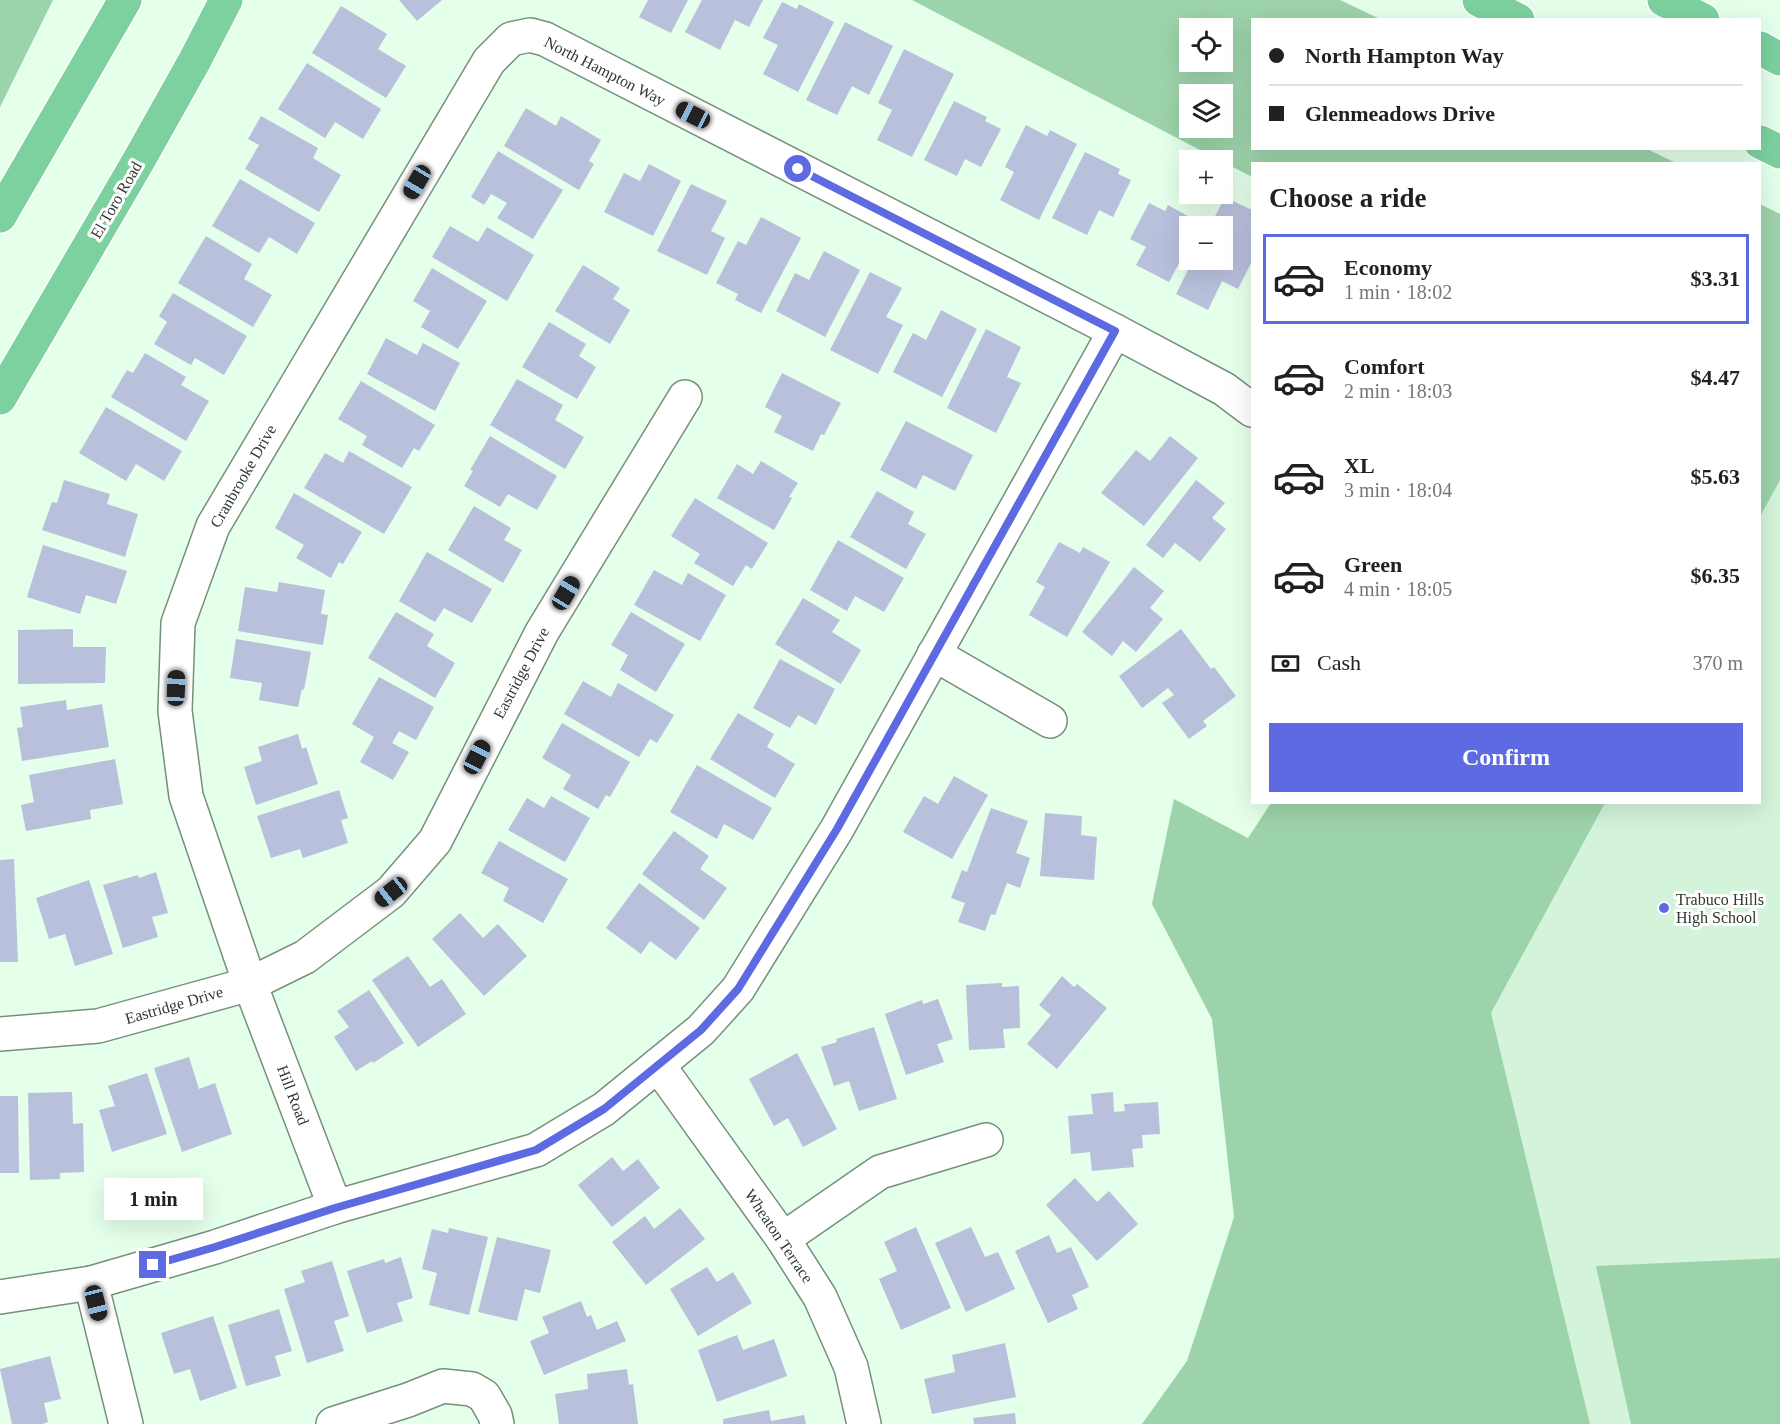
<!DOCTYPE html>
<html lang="en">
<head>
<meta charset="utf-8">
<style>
	body { margin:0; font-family:Georgia,serif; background:#f2f2f2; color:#202124; height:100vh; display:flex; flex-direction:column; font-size:22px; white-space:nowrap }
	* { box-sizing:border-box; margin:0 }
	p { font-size:20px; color:#757577 }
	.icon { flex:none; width:33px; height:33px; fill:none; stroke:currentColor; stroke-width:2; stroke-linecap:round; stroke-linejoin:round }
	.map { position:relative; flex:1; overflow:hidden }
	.sheet { position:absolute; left:1251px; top:162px; width:510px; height:642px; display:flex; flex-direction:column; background:#fff; border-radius:0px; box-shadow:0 6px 24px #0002 }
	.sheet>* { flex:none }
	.hud { position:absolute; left:1251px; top:18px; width:510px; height:132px; border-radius:0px; box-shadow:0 6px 24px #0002; display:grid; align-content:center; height:132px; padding:0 18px; background:#fff }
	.fabs { position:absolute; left:1179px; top:18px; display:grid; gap:12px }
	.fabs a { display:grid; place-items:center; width:54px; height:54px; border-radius:0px; background:#fff; box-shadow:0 6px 24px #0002; font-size:30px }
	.end { position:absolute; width:27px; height:27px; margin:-14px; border:8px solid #5d6ae1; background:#fff; box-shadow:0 0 0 3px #fff }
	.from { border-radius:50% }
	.bubble { position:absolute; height:42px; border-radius:0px; background:#fff; box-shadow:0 6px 24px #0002; font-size:20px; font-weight:600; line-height:42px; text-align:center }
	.car { position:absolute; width:18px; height:36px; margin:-18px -9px; border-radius:8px; box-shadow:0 0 4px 2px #0007; background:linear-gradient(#222 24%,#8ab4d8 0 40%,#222 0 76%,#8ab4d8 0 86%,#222 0) }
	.hud b { display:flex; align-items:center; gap:21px; height:57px; font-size:22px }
	.hud b+b { border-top:2px solid #e0e0e0 }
	.hud i { width:15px; height:15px; background:#202124 }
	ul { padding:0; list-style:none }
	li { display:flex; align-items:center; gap:18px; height:90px; margin:0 12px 9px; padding:0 6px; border:3px solid transparent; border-radius:0px }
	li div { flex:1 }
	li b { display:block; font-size:22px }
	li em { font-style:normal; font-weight:600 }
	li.active { border-color:#5d6ae1 }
	li>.icon { width:54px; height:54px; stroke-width:1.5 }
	h2 { padding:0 18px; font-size:27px; line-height:72px }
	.pay { display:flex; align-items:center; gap:15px; height:66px; padding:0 18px; font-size:22px }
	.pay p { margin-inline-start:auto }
	.button { display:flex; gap:12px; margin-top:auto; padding:12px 18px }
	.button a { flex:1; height:69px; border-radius:0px; background:#5d6ae1; color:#fff; font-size:24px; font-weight:600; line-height:69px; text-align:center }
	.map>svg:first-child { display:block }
</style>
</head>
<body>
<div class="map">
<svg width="1780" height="1424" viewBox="0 0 1780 1424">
	<rect width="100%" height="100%" fill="#e4ffea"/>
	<polygon fill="#d3f3da" points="1780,480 1780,1424 1590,1424 1491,1013 1605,803 1760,802 1760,517"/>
	<g fill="#9dd3aa" fill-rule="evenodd">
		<polygon points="0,0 53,0 0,107"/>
		<path d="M912,0H1340L1380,19L1252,20V148H1645L1676,163L1252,164V177ZM1222,28V62H1190V28ZM1222,94V128H1190V94Z"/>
		<polygon points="1760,204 1780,214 1780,480 1760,517"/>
		<polygon points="1174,799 1248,838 1271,803 1605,803 1491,1013 1590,1424 1142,1424 1187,1361 1234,1217 1212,1019 1152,904"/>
		<polygon points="1780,1258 1780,1424 1631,1424 1596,1266"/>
	</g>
	<g fill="#b9c0dc">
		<polygon points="399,0 442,0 417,21"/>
		<polygon points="648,0 688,0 671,33 639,17"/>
		<polygon points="702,0 763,0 749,27 735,20 720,50 685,32"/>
		<polygon points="782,2 797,9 799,4 834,22 798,92 763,74 778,45 763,38"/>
		<polygon points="341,6 387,34 378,49 406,66 386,98 312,53"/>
		<polygon points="845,22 893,46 869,95 852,86 837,115 806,100"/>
		<polygon points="904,49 954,74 912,157 877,140 892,110 878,103"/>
		<polygon points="307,63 381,109 363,139 335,122 325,138 278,109"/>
		<polygon points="954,101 987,117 985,121 1001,129 981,167 965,159 957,176 924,160"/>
		<polygon points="526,108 556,126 561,116 601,140 589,161 594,164 579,190 504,146"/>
		<polygon points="261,116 318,148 313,158 341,175 319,212 245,169 259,145 248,139"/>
		<polygon points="1026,125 1047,136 1050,130 1077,144 1039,220 1000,200 1014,172 1005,167"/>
		<polygon points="498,151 563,190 533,239 497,218 507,203 491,194 484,205 471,197"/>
		<polygon points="1085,152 1120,169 1118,174 1131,180 1113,217 1099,210 1087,235 1052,218"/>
		<polygon points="649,164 681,181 653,236 604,212 624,173 640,181"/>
		<polygon points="240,179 315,223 297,254 269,237 259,253 212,226"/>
		<polygon points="691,184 727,201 711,231 725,238 707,275 657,251"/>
		<polygon points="1225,197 1252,210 1252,261 1238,289 1222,281 1208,310 1176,294 1193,260 1222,260 1222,226 1210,226"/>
		<polygon points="1149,203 1165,211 1168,205 1200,223 1198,226 1190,226 1190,243 1169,282 1136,265 1146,247 1130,239"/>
		<polygon points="761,217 801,238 761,313 735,300 738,294 716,283 738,241 746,245"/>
		<polygon points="450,226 478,242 487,227 534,255 507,301 432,257"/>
		<polygon points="206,236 252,264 244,279 272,295 253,327 178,283"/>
		<polygon points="824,251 860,270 825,337 776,311 795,273 809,280"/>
		<polygon points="583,265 620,288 613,299 630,310 610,344 555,311"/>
		<polygon points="432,268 487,301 458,349 421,327 430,311 413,301"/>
		<polygon points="870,272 902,288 886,317 903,325 878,374 830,350"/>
		<polygon points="173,293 247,336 224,375 195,358 191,365 154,344 167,322 159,316"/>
		<polygon points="941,310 977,329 942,397 893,372 913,333 926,340"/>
		<polygon points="549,322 586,344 579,356 596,367 577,399 522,367"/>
		<polygon points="986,329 1021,347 1007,377 1021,383 996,433 947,408"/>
		<polygon points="386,338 417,355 423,343 460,363 435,411 367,374"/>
		<polygon points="145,353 186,377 181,385 209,401 186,441 111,397 127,370 133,373"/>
		<polygon points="782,373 841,403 824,435 821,434 813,451 774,432 782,416 765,407"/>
		<polygon points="517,379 563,405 555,420 584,437 565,469 490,425"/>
		<polygon points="361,381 435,425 419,451 414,448 402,468 362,445 367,436 338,419"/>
		<polygon points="106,407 182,451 164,481 136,464 126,481 79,453"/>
		<polygon points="906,421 973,455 955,491 923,475 916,489 880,470"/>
		<polygon points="490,436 557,476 537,510 508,494 500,507 464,486 473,471 470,470"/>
		<polygon points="1170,436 1198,458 1144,526 1101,493 1136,450 1150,461"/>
		<polygon points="349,451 412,487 384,534 304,488 325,453 343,463"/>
		<polygon points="761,461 798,483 789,497 792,498 774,530 717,498 737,464 753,474"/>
		<polygon points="64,480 110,494 107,504 138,514 125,557 42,530 52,502 57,503"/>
		<polygon points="1196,480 1225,503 1212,518 1226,529 1200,562 1175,543 1163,558 1146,545"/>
		<polygon points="877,491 914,512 908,524 926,534 906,569 850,537"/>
		<polygon points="294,493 362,532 343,564 339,562 331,578 296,558 304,545 275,528"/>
		<polygon points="695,498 768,543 752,569 746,565 733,586 694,563 700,554 671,536"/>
		<polygon points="474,506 511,528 504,540 522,550 503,583 448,550"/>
		<polygon points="838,540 904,578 884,612 855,596 847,611 810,590"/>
		<polygon points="1059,542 1080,553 1083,547 1110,562 1067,637 1029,615 1045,587 1036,582"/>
		<polygon points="43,545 127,571 116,604 86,595 80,614 27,597"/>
		<polygon points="427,552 492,589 472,623 444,608 435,622 399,601"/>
		<polygon points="1134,567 1164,591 1150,608 1163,619 1136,652 1123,641 1112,656 1082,632"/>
		<polygon points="654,570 682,585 688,573 726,595 700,641 634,605"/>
		<polygon points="279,582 325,590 321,614 328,615 323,645 238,631 245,587 277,592"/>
		<polygon points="803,598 840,620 832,632 861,650 841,684 775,644"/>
		<polygon points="396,612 434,634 427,646 455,663 435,698 368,658"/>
		<polygon points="631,612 685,644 656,692 620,670 628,655 611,645"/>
		<polygon points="73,629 73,647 106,647 105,683 18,684 18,630"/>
		<polygon points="1181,629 1211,669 1214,667 1236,696 1203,721 1207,726 1189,739 1162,703 1174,695 1168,688 1142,708 1119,676"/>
		<polygon points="236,639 311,652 304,690 302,689 298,707 259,700 262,683 230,678"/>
		<polygon points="780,659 835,689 816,725 798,715 790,728 753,708"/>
		<polygon points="379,677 434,707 416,740 399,731 392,743 409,752 393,780 360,762 374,737 352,724"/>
		<polygon points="583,681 611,697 618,683 674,715 657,743 650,739 639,757 564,714"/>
		<polygon points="66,700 67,710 102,704 109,747 22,761 17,728 23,727 20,707"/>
		<polygon points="738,713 774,734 767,747 795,764 775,798 710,759"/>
		<polygon points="562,723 630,762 610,797 606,795 598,809 563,789 571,775 542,758"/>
		<polygon points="298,734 302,749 306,747 318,784 256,805 244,767 262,761 258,747"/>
		<polygon points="115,759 123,804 90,810 91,819 26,831 21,805 34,802 29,775"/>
		<polygon points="697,765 772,808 753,840 724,824 717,839 670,812"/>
		<polygon points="954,776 988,795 952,859 903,832 924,796 938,804"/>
		<polygon points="339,790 348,818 341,820 348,843 303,858 300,849 271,858 257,816"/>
		<polygon points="551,796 590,818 565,862 508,830 527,798 544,808"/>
		<polygon points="991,808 1028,821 1016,853 1030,858 1020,888 1007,883 995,915 991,914 985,931 958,922 965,903 951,898 962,870 967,872"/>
		<polygon points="1045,813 1082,816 1081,835 1097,837 1094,880 1040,876"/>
		<polygon points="674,831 709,856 700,869 727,888 704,920 642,874"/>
		<polygon points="499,841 568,879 543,923 503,901 509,888 481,873"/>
		<polygon points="14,859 18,962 0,962 0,860"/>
		<polygon points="156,872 168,913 152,917 158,937 123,948 103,885 138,875 139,878"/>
		<polygon points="89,880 113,954 75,966 65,934 49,939 36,898"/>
		<polygon points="639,883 700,928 676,960 650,941 641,954 606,928"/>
		<polygon points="460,913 483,938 498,924 527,956 484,996 432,939"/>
		<polygon points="408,956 430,987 442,979 466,1014 418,1047 372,980"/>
		<polygon points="1062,976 1074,987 1077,984 1107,1008 1057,1069 1027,1044 1051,1015 1039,1005"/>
		<polygon points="1002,983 1002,987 1019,986 1020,1028 1003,1029 1005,1048 969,1050 966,985"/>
		<polygon points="369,990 404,1043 373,1063 372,1061 356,1071 334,1037 349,1027 337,1011"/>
		<polygon points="938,999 953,1039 937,1044 944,1062 906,1075 885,1014 922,1000 923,1004"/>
		<polygon points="874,1027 897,1099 859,1111 849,1081 834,1086 821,1047 837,1042 836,1039"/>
		<polygon points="797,1053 837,1129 803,1147 788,1118 774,1126 749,1079"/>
		<polygon points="189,1057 199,1089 215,1083 232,1134 182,1152 154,1068"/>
		<polygon points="147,1073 167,1134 112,1152 99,1110 115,1106 108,1086"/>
		<polygon points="72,1092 73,1124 83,1123 84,1172 60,1173 60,1179 30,1180 28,1093"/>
		<polygon points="1113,1092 1114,1112 1125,1111 1124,1104 1158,1102 1160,1134 1142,1135 1143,1148 1132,1149 1134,1167 1092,1171 1090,1152 1071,1154 1068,1116 1093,1114 1091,1094"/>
		<polygon points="0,1096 18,1096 19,1173 0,1173"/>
		<polygon points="612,1157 623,1171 638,1159 660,1188 612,1227 578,1185"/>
		<polygon points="1075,1178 1097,1202 1109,1191 1138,1224 1097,1261 1046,1205"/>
		<polygon points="680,1208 705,1239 646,1285 612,1242 645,1216 654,1229"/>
		<polygon points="916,1227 951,1308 901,1330 879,1279 897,1271 884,1242"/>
		<polygon points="971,1227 985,1257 998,1252 1015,1289 966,1312 935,1243"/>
		<polygon points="449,1228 488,1237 469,1315 429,1305 437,1273 422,1269 432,1229 448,1233"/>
		<polygon points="1049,1235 1057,1253 1071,1247 1089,1287 1072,1295 1078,1309 1048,1323 1015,1251"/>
		<polygon points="497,1237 551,1250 540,1293 525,1289 517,1321 478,1312"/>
		<polygon points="401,1257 413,1298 397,1303 403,1321 367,1333 347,1271 384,1259 385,1263"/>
		<polygon points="332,1261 349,1316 334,1321 344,1351 307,1363 284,1289 305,1282 301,1271"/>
		<polygon points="707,1267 717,1282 733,1272 752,1303 698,1336 670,1289"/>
		<polygon points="581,1301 587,1317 591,1315 597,1330 617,1321 626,1341 544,1375 530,1341 549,1333 542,1317"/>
		<polygon points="279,1309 292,1351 275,1356 281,1376 246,1386 228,1325"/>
		<polygon points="213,1316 237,1388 200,1401 190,1369 174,1374 161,1333"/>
		<polygon points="737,1335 743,1350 774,1339 787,1376 717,1402 698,1350"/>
		<polygon points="1005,1343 1016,1397 932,1414 924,1379 955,1372 952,1355"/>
		<polygon points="50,1356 61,1399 44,1403 48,1422 42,1424 12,1424 0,1369"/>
		<polygon points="627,1369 629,1385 633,1384 638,1424 559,1424 555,1394 588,1389 587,1374"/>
		<polygon points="769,1410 771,1421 804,1415 806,1424 723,1424 723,1419"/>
		<polygon points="1015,1413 1016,1424 974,1424 973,1418"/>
	</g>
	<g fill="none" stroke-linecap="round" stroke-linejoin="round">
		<defs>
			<g id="street">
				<polyline points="934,654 1050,721"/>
				<polyline points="0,1034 98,1026 250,984 305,957 391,892 435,841 542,632 685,397"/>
				<polyline points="658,1065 783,1239 820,1297 851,1367 864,1424"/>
				<polyline points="335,1207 250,984 186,796 175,711 178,623 213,526 489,61 511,39 530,35 545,39 1115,331 1224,389 1252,410"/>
				<polyline points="783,1239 880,1172 986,1140"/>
				<polyline points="91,1283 126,1424"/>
				<polyline points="0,1297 91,1283 215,1247 335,1207 536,1150 604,1109 701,1030 738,989 837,829 1115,331"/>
				<polyline points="333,1424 408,1400 443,1386 472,1389 484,1396 495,1415 497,1424"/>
			</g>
			<g id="primary">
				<polyline points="1479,0 1518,20"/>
				<polyline points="1664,0 1703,20"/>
				<polyline points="1760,48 1780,59"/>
				<polyline points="1760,142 1780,152"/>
				<polyline points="0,216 125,0"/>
				<polyline points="0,398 139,160 195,60 226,0"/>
			</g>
		</defs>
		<use href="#street" stroke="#778f7c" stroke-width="36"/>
		<use href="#primary" stroke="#fff" stroke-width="36"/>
		<use href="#street" stroke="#fff" stroke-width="33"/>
		<use href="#primary" stroke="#7cd19f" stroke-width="33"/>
	</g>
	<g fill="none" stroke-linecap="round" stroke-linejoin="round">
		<polyline stroke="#5d6ae1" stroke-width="8" points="153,1265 215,1247 335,1208 536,1150 604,1109 701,1030 738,989 837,829 1115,331 798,169"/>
	</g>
	<circle fill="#5d6ae1" stroke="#fff" stroke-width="2" cx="1664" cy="908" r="6"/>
	<g text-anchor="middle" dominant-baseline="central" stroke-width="6" stroke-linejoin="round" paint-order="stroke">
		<g font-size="16" fill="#2e3931" stroke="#fff">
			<text transform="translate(605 71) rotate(27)">North Hampton Way</text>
			<text transform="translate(116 200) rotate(-60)">El Toro Road</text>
			<text transform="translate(243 476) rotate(-60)">Cranbrooke Drive</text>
			<text transform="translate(521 673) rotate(-62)">Eastridge Drive</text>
			<text transform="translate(174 1005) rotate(-16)">Eastridge Drive</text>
			<text transform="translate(293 1095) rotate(69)">Hill Road</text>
			<text transform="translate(779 1236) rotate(56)">Wheaton Terrace</text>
		</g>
		<g font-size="16" fill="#2e3931" stroke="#fff" text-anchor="start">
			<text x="1676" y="899">Trabuco Hills<tspan x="1676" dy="18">High School</tspan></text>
		</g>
	</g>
</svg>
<div class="fabs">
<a><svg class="icon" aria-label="locate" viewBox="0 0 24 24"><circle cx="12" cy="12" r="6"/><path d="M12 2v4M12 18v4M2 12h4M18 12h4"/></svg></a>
<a><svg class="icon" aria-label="layers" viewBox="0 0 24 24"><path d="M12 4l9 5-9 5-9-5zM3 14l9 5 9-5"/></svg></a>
<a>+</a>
<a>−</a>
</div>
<i class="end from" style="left:798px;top:169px"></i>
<i class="end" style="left:153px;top:1265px"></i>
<div class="bubble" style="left:104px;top:1178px;width:99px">1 min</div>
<i class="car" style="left:693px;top:115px;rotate:297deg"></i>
<i class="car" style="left:417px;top:182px;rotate:210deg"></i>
<i class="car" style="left:566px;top:593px;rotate:31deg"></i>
<i class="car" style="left:176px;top:688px;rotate:2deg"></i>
<i class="car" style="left:477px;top:757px;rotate:27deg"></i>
<i class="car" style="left:391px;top:892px;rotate:232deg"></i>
<i class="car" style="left:96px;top:1303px;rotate:166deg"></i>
<div class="hud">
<b><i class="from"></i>North Hampton Way</b>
<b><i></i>Glenmeadows Drive</b>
</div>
<section class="sheet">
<h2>Choose a ride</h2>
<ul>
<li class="active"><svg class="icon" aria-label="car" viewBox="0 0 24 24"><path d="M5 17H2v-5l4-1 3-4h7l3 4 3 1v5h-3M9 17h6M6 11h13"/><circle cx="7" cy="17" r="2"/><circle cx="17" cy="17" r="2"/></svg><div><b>Economy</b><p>1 min · 18:02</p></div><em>$3.31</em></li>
<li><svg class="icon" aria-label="car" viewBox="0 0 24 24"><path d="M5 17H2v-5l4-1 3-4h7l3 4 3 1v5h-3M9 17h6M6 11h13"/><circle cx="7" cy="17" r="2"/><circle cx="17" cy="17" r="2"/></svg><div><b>Comfort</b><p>2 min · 18:03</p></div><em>$4.47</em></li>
<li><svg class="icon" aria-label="car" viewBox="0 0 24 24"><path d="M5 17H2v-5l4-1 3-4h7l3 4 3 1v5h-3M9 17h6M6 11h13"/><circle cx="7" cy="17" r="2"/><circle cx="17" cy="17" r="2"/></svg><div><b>XL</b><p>3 min · 18:04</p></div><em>$5.63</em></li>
<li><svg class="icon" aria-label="car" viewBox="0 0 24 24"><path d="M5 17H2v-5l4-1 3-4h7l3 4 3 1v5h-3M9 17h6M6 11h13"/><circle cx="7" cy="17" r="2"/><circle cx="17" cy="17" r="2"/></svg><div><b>Green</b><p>4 min · 18:05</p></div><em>$6.35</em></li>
</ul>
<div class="pay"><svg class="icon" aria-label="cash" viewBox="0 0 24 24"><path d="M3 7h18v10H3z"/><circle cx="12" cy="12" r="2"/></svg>Cash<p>370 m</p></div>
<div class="button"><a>Confirm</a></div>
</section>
</div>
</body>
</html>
